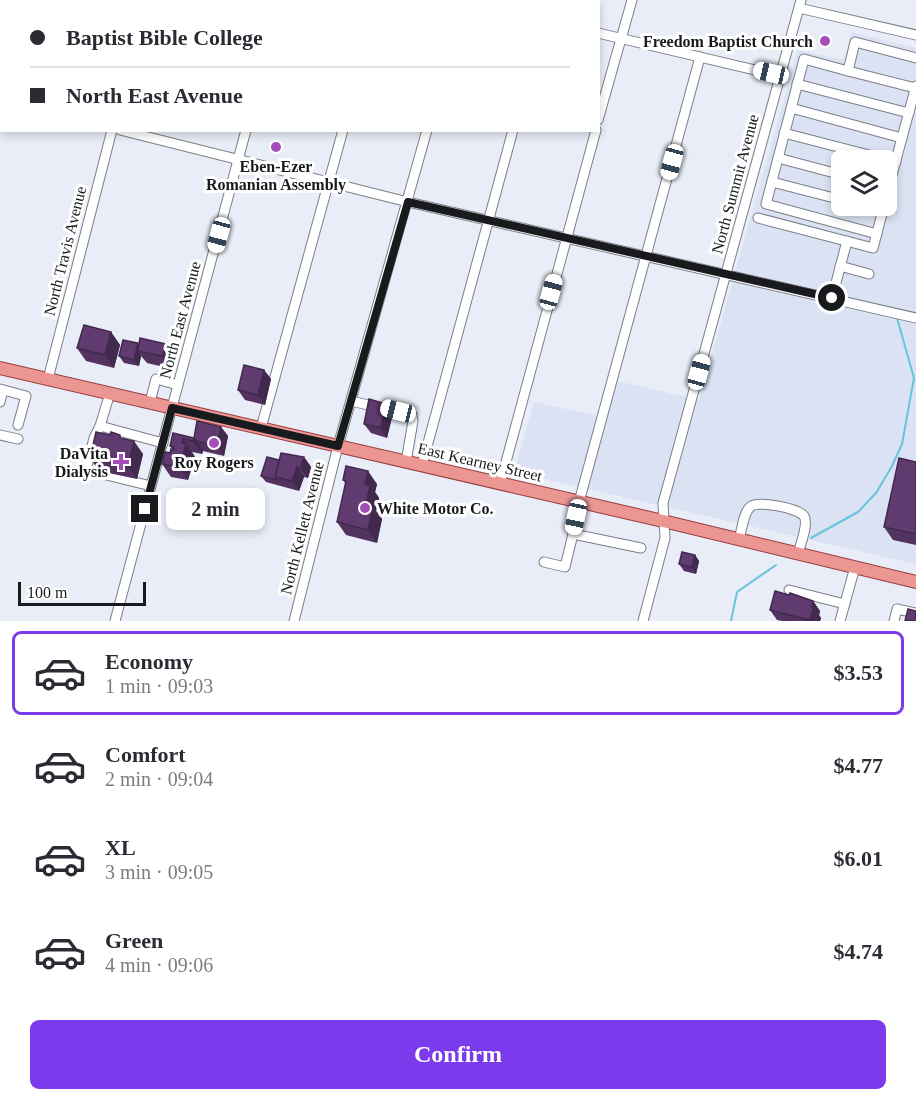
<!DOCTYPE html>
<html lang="en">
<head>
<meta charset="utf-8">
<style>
	body { margin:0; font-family:Georgia,serif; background:#f7f7f7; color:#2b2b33; height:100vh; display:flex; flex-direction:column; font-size:22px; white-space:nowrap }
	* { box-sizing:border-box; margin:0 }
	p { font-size:20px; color:#7c7c81 }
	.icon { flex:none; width:33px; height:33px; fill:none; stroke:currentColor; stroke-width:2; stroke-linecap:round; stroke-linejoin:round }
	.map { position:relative; height:621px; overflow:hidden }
	.details { display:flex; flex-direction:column; background:#fff; flex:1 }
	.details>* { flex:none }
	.banner { position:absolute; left:0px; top:0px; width:600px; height:132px; box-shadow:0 3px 9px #0003; display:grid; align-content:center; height:132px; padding:0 30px; background:#fff }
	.fabs { position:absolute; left:831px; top:150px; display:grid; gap:12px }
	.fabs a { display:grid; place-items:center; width:66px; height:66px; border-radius:9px; background:#fff; box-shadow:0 3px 9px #0003; font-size:30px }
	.scale { position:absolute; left:18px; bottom:15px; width:128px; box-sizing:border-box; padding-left:6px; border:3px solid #191a1e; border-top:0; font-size:16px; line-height:21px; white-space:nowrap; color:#191a1e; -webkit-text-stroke:4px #fff; paint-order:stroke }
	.end { position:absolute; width:27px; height:27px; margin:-14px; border:8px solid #191a1e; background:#fff; box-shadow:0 0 0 3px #fff }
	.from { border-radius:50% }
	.bubble { position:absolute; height:42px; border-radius:9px; background:#fff; box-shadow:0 3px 9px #0003; font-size:20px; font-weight:600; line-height:42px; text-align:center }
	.car { position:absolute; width:18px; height:36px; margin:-18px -9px; border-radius:8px; box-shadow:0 0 4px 2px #0007; background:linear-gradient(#fff 24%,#345 0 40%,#fff 0 76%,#345 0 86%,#fff 0) }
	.banner b { display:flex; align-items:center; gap:21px; height:57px; font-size:22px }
	.banner b+b { border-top:2px solid #e1e1e2 }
	.banner i { width:15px; height:15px; background:#2b2b33 }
	ul { padding:10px 0 0; list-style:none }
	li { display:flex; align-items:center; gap:18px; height:84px; margin:0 12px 9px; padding:0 18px; border:3px solid transparent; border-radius:9px }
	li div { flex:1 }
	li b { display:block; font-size:22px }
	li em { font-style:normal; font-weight:600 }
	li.current { border-color:#7c3aed }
	li>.icon { width:54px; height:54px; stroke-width:1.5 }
	.button { display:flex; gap:12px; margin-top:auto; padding:12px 30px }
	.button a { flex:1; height:69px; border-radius:9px; background:#7c3aed; color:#fff; font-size:24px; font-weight:600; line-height:69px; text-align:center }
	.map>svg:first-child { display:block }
</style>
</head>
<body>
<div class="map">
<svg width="916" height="621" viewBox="0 0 916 621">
	<rect width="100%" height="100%" fill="#e8edf7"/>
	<path fill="#dae2f3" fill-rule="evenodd" d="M852,32L916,48V564L514,472L534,402L603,417L613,380L699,400L798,50L844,60ZM842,160H886V206H842Z"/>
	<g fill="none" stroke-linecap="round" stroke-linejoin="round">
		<g stroke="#67c5db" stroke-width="2">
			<polyline points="811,538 858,512 876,493 892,466 902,444 914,378 897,318"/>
			<polyline points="731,621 737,592 776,565"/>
		</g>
		<defs>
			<g id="minor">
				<polyline points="466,0 472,2"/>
				<polyline points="13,2 13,0"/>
				<polyline points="146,2 147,0"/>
				<polyline points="280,2 280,0"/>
				<polyline points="378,2 378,0"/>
				<polyline points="799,8 916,35"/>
				<polyline points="598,33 780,76"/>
				<polyline points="0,49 2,44"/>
				<polyline points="848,71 915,88"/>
				<polyline points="797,84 909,113"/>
				<polyline points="0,100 2,100"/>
				<polyline points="791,108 902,138"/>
				<polyline points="598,120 632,0"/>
				<polyline points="120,130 408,202 916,318"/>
				<polyline points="784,133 896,162"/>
				<polyline points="778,158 842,175"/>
				<polyline points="772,182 842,200"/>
				<polyline points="886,197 916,86"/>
				<polyline points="862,206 883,211"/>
				<polyline points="758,218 873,248 884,206"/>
				<polyline points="877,234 766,204 804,59 848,71 855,42 916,58"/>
				<polyline points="840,266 869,274"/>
				<polyline points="832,298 847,241"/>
				<polyline points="48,379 112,130"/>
				<polyline points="0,389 26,396 18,425"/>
				<polyline points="110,393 100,426 163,443"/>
				<polyline points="351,401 412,415 413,421 406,462"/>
				<polyline points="0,402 3,390"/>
				<polyline points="150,402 156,379 178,385"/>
				<polyline points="100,426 94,438 86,470 151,486"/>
				<polyline points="261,428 343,130"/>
				<polyline points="0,435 18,439"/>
				<polyline points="422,465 513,130"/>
				<polyline points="500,484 596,130"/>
				<path d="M739,539C742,530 743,514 750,507C757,500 798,508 804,516C809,524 800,545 798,554"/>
				<polyline points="641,548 573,534 579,502 700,57"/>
				<polyline points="544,562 565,567 573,534"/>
				<polyline points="789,590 845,604"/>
				<polyline points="115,621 246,130"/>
				<polyline points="294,621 338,446 427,130"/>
				<polyline points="643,621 665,538 663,503 801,0"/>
				<polyline points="840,621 855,567"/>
				<polyline points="894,621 897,609 916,613"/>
			</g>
			<polyline id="major" points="0,368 663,521 916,582"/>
		</defs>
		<use href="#minor" stroke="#7b7f88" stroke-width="11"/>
		<use href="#major" stroke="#9a3d3d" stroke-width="14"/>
		<use href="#minor" stroke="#fff" stroke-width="9"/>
		<use href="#major" stroke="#ec9694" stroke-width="12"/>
	</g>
	<g fill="#523360">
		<polygon points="111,332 120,345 114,368 86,361 77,348"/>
		<polygon points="166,344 175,357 172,369 147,363 141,356 139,366 124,363 119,356 139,345"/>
		<polygon points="264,370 271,379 265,405 245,400 238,390"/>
		<polygon points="393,413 387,438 371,433 364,424"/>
		<polygon points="221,427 228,436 224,456 203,451 202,454 192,452 195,457 188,480 171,477 162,464 170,453 172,449 170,446 173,433 194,438"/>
		<polygon points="123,439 143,454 137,479 99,471 90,458"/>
		<polygon points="304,457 311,467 308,478 304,477 299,491 266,482 261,476"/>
		<polygon points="916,462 916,545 893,540 884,527"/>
		<polygon points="343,480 377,484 375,492 379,498 376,511 382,519 377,543 346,535 337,522 346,484"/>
		<polygon points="695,555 699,561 696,574 684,571 679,564"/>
		<polygon points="813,601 820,611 819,615 821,618 820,621 782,621 777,620 770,610"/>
	</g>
	<g fill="#42294e">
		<polygon points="111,332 120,345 114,368 105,355"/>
		<polygon points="138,343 143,350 138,351 141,356 139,366 134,360"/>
		<polygon points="166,344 175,357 172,369 163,356"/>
		<polygon points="264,370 271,379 265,405 258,395"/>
		<polygon points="386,404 393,413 387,438 381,428"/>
		<polygon points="221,427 228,436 224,456 217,446"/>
		<polygon points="194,438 203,451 202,454 193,441"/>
		<polygon points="183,439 195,457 188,480 179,467"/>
		<polygon points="134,441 143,454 137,479 128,467"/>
		<polygon points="304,457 311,467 308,478 301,468"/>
		<polygon points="297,467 304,477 299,491 292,481"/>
		<polygon points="368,471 377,484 375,492 379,498 376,511 382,519 377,543 368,530 365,484"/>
		<polygon points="695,555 699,561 696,574 692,567"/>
		<polygon points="813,601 820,611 819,615 821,618 820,621 809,621 809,620"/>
	</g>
	<g fill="#5f3b70" stroke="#42294e" stroke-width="1.5">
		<polygon points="84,325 111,332 105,355 77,348"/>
		<polygon points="140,338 166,344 163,356 138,351"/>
		<polygon points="123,340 138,343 134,360 119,356"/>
		<polygon points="244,365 264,370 258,395 238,390"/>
		<polygon points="369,399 386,404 381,428 364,424"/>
		<polygon points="197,421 221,427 217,446 196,441 194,438"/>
		<polygon points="96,432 110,435 111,432 120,435 120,438 134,441 128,467 90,458"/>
		<polygon points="173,433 194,438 193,441 183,439 182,443 186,444 179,467 162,464 165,452 170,453 171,449 174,450 174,447 170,446"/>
		<polygon points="281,453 304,457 301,468 297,467 292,481 275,477"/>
		<polygon points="267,457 279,460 275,477 277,480 261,476"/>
		<polygon points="899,458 916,462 916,534 884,527"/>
		<polygon points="346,466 368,471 365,484 370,486 366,504 373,506 368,530 337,522 346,481 343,480"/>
		<polygon points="682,552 695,555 692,567 679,564"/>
		<polygon points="775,591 789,595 790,593 813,601 812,608 814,608 809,620 770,610"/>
		<polygon points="908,609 916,611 916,621 905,621"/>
	</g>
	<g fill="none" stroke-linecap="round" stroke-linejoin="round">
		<polyline stroke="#191a1e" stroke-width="8" points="145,509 172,408 338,446 408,202 832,298"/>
	</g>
	<g fill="#a44cb8" stroke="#fff" stroke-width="2">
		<circle cx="825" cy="41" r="6"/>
		<circle cx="276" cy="147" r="6"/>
		<circle cx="214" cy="443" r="6"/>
		<path d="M118 453h6v6h6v6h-6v6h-6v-6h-6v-6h6z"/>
		<circle cx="365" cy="508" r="6"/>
	</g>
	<g text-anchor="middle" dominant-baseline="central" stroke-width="6" stroke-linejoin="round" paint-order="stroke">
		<g font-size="16" font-weight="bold" fill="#191a1e" stroke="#fff" text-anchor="end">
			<text x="813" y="41">Freedom Baptist Church</text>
			<text x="276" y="166" text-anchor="middle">Eben-Ezer<tspan x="276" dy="18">Romanian Assembly</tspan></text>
			<text x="108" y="453">DaVita<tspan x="108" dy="18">Dialysis</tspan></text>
			<text x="214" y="462" text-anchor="middle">Roy Rogers</text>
			<text x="377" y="508" text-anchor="start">White Motor Co.</text>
		</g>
		<g font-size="16" fill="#191a1e" stroke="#fff">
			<text transform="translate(735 184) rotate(-75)">North Summit Avenue</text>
			<text transform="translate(65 251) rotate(-76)">North Travis Avenue</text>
			<text transform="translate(180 320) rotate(-75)">North East Avenue</text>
			<text transform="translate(480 462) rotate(13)">East Kearney Street</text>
			<text transform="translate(302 528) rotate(-76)">North Kellett Avenue</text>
		</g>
	</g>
</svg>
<div class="fabs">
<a><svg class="icon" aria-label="layers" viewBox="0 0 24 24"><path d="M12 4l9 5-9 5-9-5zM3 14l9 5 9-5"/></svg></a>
</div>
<div class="scale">100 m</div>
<i class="end from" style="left:832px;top:298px"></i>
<i class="end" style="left:145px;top:509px"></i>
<div class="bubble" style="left:166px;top:488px;width:99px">2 min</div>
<i class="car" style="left:771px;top:73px;rotate:283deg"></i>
<i class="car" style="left:672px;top:162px;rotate:195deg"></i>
<i class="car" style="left:219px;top:235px;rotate:195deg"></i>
<i class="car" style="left:551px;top:292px;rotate:15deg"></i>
<i class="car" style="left:699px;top:372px;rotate:15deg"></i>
<i class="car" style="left:398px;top:411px;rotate:284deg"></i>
<i class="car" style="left:576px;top:517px;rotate:192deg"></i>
<div class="banner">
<b><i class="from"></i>Baptist Bible College</b>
<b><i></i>North East Avenue</b>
</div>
</div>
<section class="details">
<ul>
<li class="current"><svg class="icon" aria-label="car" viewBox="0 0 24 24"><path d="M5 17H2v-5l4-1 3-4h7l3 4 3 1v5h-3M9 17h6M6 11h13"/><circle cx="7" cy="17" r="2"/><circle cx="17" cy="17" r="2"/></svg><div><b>Economy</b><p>1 min · 09:03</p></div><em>$3.53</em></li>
<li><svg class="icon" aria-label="car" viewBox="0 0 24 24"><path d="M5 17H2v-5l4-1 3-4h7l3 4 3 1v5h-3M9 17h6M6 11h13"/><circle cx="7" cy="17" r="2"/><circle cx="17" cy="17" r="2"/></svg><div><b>Comfort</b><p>2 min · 09:04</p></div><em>$4.77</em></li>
<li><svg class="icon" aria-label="car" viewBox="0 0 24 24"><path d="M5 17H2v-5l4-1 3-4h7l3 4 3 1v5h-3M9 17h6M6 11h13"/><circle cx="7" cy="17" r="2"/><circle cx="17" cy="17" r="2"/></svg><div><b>XL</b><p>3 min · 09:05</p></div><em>$6.01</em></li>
<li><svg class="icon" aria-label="car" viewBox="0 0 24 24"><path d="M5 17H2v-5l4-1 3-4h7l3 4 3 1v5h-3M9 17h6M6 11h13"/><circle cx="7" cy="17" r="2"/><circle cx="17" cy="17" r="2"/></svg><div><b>Green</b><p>4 min · 09:06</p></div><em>$4.74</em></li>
</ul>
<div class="button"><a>Confirm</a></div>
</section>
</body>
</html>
